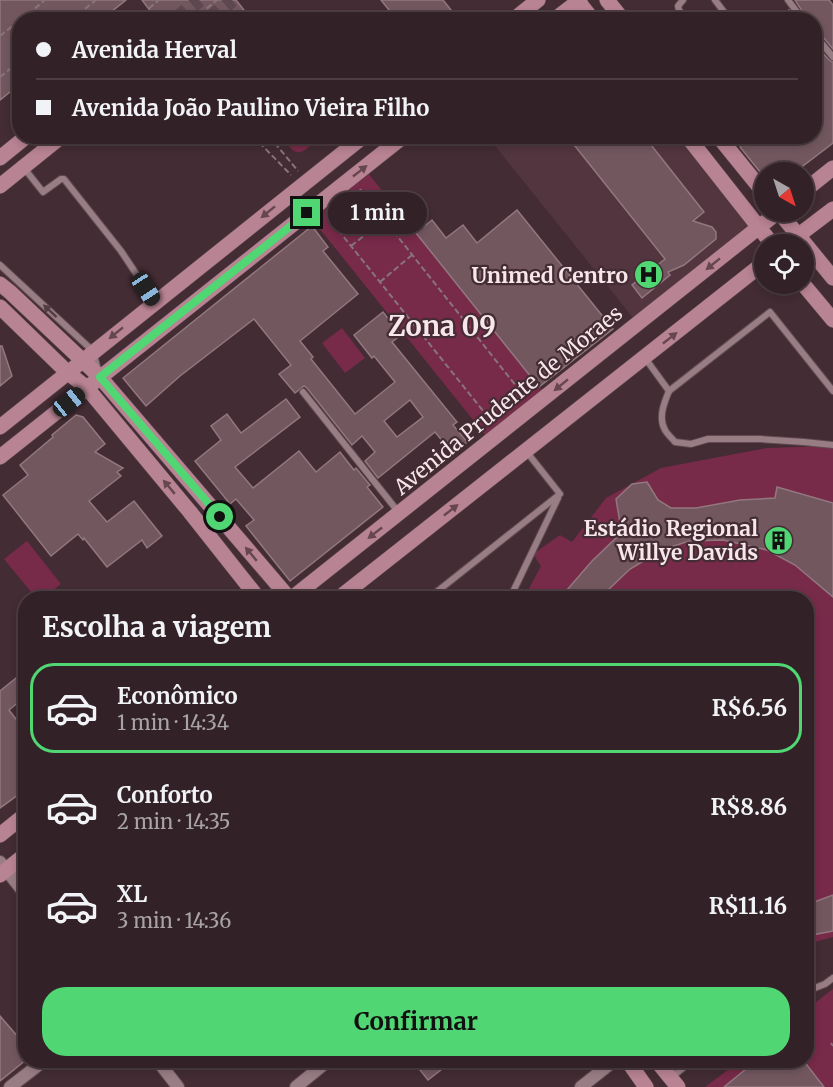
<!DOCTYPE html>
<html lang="pt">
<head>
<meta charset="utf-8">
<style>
	body { margin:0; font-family:Merriweather,serif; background:#3d2e32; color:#f1f3f6; height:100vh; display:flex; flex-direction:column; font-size:22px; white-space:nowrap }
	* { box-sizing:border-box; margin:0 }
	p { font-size:20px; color:#a8a3a7 }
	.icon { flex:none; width:33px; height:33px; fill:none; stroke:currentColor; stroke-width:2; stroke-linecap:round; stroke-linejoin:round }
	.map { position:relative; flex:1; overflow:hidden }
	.drawer { position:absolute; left:18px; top:591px; width:796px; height:477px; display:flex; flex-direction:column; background:#322126; border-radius:24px; box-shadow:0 3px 9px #0003,0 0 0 2px #4d3e43 }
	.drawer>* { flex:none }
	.top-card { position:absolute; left:12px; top:12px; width:810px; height:132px; border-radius:24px; box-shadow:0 3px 9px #0003,0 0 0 2px #4d3e43; display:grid; align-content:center; height:132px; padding:0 24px; background:#322126 }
	.needle { width:39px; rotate:141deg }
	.controls { position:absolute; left:754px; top:162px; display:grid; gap:12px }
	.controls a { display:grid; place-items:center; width:60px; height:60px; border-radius:50%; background:#322126; box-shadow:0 3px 9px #0003,0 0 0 2px #4d3e43; font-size:30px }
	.end { position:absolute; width:27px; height:27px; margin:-14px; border:8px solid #51d674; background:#111; box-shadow:0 0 0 3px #111 }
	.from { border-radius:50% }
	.bubble { position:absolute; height:42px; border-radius:21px; background:#322126; box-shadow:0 3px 9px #0003,0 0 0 2px #4d3e43; font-size:20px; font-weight:700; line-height:42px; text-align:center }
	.car { position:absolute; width:18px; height:36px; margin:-18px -9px; border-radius:8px; box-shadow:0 0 4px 2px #0007; background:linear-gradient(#222 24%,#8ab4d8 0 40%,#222 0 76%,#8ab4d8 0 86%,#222 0) }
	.top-card b { display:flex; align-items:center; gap:21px; height:57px; font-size:22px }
	.top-card b+b { border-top:2px solid #4d3e43 }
	.top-card i { width:15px; height:15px; background:#f1f3f6 }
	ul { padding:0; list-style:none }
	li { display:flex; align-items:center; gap:18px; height:90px; margin:0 12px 9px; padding:0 12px; border:3px solid transparent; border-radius:24px }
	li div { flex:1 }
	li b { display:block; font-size:22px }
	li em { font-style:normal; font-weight:700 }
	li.on { border-color:#51d674 }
	li>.icon { width:54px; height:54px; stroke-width:1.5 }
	h2 { padding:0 24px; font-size:27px; line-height:72px }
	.primary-button { display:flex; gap:12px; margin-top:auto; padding:12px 24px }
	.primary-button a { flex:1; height:69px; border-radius:24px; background:#51d674; color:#111; font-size:24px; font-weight:700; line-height:69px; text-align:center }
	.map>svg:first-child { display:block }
</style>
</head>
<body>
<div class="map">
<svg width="833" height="1087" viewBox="0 0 833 1087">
	<rect width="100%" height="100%" fill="#432c33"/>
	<polygon fill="#52353e" points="488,137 687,137 759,227 638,324"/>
	<g fill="#782a49">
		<path d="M281,137H321C299,154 300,161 281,137Z"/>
		<polygon points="364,168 547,396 490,441 307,213"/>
		<polygon points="342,328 365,358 345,373 322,343"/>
		<polygon points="824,446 833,448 833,937 807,944 807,598 524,598 541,566 533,554 560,535 572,542 606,498 661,468 767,448"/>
		<polygon points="27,541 61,584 43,598 36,598 4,559"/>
		<polygon points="833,989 833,1087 705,1087 740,1061 807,1060 807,1009"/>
	</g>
	<g fill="#72575f" stroke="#93777f" stroke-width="1.5" fill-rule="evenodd">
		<polygon points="0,0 126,0 101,20 20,20 20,84 0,100"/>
		<polygon points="142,0 236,0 252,20 157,20"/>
		<polygon points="381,0 443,0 459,20 397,20"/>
		<polygon points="795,0 829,0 833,5 833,49 818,31 814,29 814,20 808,20"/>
		<polygon points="789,10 796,20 778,20"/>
		<polygon points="814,43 829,60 833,62 833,143 795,172 760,172 740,147 753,136 814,136"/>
		<polygon points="567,136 644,136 704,212 693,221 712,227 716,232 716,239 684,265 668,272 670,275 642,298 632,285 665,259"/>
		<polygon points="517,210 613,329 539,387 416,233 432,220 446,238 463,225 477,243"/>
		<path d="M312,226L328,247L323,251L358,294L300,341L313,357L311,359L355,414L395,382L374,356L372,358L354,335L383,312L401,335L392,342L457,422L453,425L467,442L453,454L435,432L378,478L365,461L375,452L362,436L352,445L307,388L304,386L295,393L279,374L291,365L254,319L180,376L146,406L123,378ZM410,400L423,417L397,437L384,421Z"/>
		<polygon points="0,346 2,346 12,376 0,386"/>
		<polygon points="286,399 300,417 235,467 253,488 299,451 316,472 340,452 354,470 356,468 370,485 367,487 383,507 290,581 246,526 254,520 236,499 230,504 195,461 221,440 211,426 227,414 241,433"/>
		<polygon points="76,415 83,417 105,444 95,452 123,468 117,472 121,476 89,501 107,522 134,501 162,536 147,548 142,540 107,567 84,538 83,540 78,534 51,556 3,495 28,475 20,465 53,437 52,435"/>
		<polygon points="647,482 658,500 671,508 696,508 740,500 775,498 777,487 833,503 833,597 795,565 767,550 723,540 689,541 662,550 630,569 606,592 602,598 564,598 567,590 592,561 617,537 620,523 616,499 632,484"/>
		<polygon points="26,670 26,696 9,710 26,732 26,789 0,808 0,691"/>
		<polygon points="833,895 833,931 807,936 807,902 817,901"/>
		<polygon points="0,1016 26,1046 26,1060 0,1081"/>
		<polygon points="412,1060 435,1060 442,1069 428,1080"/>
		<polygon points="757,1060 803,1060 824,1087 724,1087"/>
	</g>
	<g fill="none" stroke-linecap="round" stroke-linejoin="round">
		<g stroke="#5e484f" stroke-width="15" stroke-dasharray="15 8" stroke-linecap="butt">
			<polyline points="175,20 199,0"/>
			<polyline points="208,20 232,0"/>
		</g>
		<defs>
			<g id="service">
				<polyline points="683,0 678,6 679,10 686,20"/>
				<polyline points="715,0 730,20"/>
				<polyline points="788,0 803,20"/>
				<polyline points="814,34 833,57"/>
				<polyline points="24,168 43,192 61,179 64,179 121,251 155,302"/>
				<polyline points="0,265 93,351 98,370"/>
				<polyline points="645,358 669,391"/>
				<path d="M833,391L770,312L669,391C664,403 658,418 665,430C667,434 672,438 675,442L691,444L708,439H760L804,442L833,445"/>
				<polyline points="303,392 400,514"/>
				<polyline points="429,598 560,494 526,451"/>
				<polyline points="510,598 558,498"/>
				<polyline points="807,991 825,984 833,978"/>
				<polyline points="672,1077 693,1060"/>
			</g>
			<g id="minor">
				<polyline points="0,862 26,895"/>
				<polyline points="157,1060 178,1087"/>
				<polyline points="10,1087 45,1060"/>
				<polyline points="296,1087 329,1060"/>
				<polyline points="581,1087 615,1060"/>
			</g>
			<g id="secondary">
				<polyline points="577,0 593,20"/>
				<polyline points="607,0 623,20"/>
				<polyline points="513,20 538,0"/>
				<polyline points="554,20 580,0"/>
				<polyline points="687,136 772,244"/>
				<polyline points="718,136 765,194"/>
				<polyline points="0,158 27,136"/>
				<polyline points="0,186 62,136"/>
				<polyline points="804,191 833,168"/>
				<polyline points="779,212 833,278"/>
				<polyline points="787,244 833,209"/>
				<polyline points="0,284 10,292 100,377 289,598"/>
				<polyline points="803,284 833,320"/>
				<polyline points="0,307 67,372 87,388 190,512 258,598"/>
				<polyline points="0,427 364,136"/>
				<polyline points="0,457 404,136"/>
				<polyline points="292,598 778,212"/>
				<polyline points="339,598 765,262"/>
				<polyline points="0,835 26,814"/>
				<polyline points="0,875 26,854"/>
				<polyline points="627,1060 646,1087"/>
				<polyline points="656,1060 678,1087"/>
			</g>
		</defs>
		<use href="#service" stroke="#5f4b51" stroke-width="8"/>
		<use href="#minor" stroke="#5f4b51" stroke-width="14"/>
		<use href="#secondary" stroke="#5f4b51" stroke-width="16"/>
		<g stroke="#88747a" stroke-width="2" stroke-dasharray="6 3" stroke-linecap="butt">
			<polyline points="143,13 148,20"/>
			<polyline points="21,20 45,0"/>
			<polyline points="71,20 96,0"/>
			<polyline points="135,20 159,0"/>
			<polyline points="193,20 217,0"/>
			<polyline points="0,36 20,20"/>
			<polyline points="0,77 20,61"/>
			<polyline points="253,136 291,175"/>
			<polyline points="269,136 298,171"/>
			<polyline points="360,189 524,396"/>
			<polyline points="327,216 492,422"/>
			<polyline points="351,246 384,220"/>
			<polyline points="380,282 412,255"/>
			<polyline points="831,1043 833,1046"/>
		</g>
		<use href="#service" stroke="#997d85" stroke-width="6"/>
		<use href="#minor" stroke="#997d85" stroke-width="12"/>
		<use href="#secondary" stroke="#b88393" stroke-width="15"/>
	</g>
	<defs><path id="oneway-solid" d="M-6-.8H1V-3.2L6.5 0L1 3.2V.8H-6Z" transform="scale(1.5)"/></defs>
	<g fill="#664650">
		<use href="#oneway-solid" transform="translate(360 171) rotate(-38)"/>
		<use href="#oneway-solid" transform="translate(268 212) rotate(141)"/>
		<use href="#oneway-solid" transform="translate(713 264) rotate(141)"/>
		<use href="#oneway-solid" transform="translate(116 333) rotate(141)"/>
		<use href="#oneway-solid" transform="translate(670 338) rotate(-38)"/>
		<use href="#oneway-solid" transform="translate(561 385) rotate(141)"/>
		<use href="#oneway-solid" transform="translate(169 487) rotate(-130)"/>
		<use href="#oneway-solid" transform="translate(451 510) rotate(-38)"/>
		<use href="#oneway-solid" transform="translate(375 533) rotate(142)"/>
		<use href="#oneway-solid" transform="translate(251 554) rotate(-130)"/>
	</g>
	<use fill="#543c43" href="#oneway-solid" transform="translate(50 311) rotate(-137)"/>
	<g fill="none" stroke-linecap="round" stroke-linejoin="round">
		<polyline stroke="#51d674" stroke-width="8" points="220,517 100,377 307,213"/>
	</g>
	<defs>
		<symbol id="hospital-disc" viewBox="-11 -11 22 22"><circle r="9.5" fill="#51d674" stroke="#432c33"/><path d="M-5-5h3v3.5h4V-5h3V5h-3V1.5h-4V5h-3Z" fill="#111"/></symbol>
		<symbol id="building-disc" viewBox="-11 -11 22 22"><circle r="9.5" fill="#51d674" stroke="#432c33"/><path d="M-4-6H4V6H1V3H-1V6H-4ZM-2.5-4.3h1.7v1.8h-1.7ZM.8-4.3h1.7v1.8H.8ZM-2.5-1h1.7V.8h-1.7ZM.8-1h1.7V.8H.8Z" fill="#111"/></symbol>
	</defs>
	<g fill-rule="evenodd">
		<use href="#hospital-disc" x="632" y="258" width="33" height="33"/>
		<use href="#building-disc" x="762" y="524" width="33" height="33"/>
	</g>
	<g text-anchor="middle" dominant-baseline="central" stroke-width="4.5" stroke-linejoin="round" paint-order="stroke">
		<g font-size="21" font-weight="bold" fill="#f7e7eb" stroke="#432c33" text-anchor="end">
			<text x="628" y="275">Unimed Centro</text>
			<text x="758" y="528">Estádio Regional<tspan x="758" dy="24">Willye Davids</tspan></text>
		</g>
		<g font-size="21" fill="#f7e7eb" stroke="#432c33">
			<text transform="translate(508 400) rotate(-39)">Avenida Prudente de Moraes</text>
		</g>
		<g font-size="27" font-weight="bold" fill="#f7e7eb" stroke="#432c33">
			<text x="442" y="326">Zona 09</text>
		</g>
	</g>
</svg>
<div class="controls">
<a><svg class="needle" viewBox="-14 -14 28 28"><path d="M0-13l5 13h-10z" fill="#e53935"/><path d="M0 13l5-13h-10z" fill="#a8a3a7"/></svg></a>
<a><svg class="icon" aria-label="locate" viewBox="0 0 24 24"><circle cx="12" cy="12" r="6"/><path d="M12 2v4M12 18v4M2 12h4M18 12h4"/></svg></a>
</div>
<i class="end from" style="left:220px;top:517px"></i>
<i class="end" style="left:307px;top:213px"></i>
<div class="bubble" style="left:328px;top:192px;width:99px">1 min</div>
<i class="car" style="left:146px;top:289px;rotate:147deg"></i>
<i class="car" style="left:69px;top:402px;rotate:51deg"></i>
<div class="top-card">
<b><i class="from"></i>Avenida Herval</b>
<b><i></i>Avenida João Paulino Vieira Filho</b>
</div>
<section class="drawer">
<h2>Escolha a viagem</h2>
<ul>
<li class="on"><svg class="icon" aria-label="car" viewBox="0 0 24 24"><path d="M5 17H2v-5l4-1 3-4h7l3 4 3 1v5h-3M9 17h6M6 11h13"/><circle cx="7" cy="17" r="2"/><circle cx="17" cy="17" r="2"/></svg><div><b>Econômico</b><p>1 min · 14:34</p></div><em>R$6.56</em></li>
<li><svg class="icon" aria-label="car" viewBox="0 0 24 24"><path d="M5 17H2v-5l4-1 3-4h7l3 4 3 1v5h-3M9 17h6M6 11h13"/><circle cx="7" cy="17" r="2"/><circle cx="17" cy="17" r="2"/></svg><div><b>Conforto</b><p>2 min · 14:35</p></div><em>R$8.86</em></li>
<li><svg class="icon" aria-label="car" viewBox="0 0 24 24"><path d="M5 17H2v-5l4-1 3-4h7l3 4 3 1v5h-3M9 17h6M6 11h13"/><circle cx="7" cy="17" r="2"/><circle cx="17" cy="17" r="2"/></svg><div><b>XL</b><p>3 min · 14:36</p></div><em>R$11.16</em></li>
</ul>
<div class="primary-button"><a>Confirmar</a></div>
</section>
</div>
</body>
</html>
